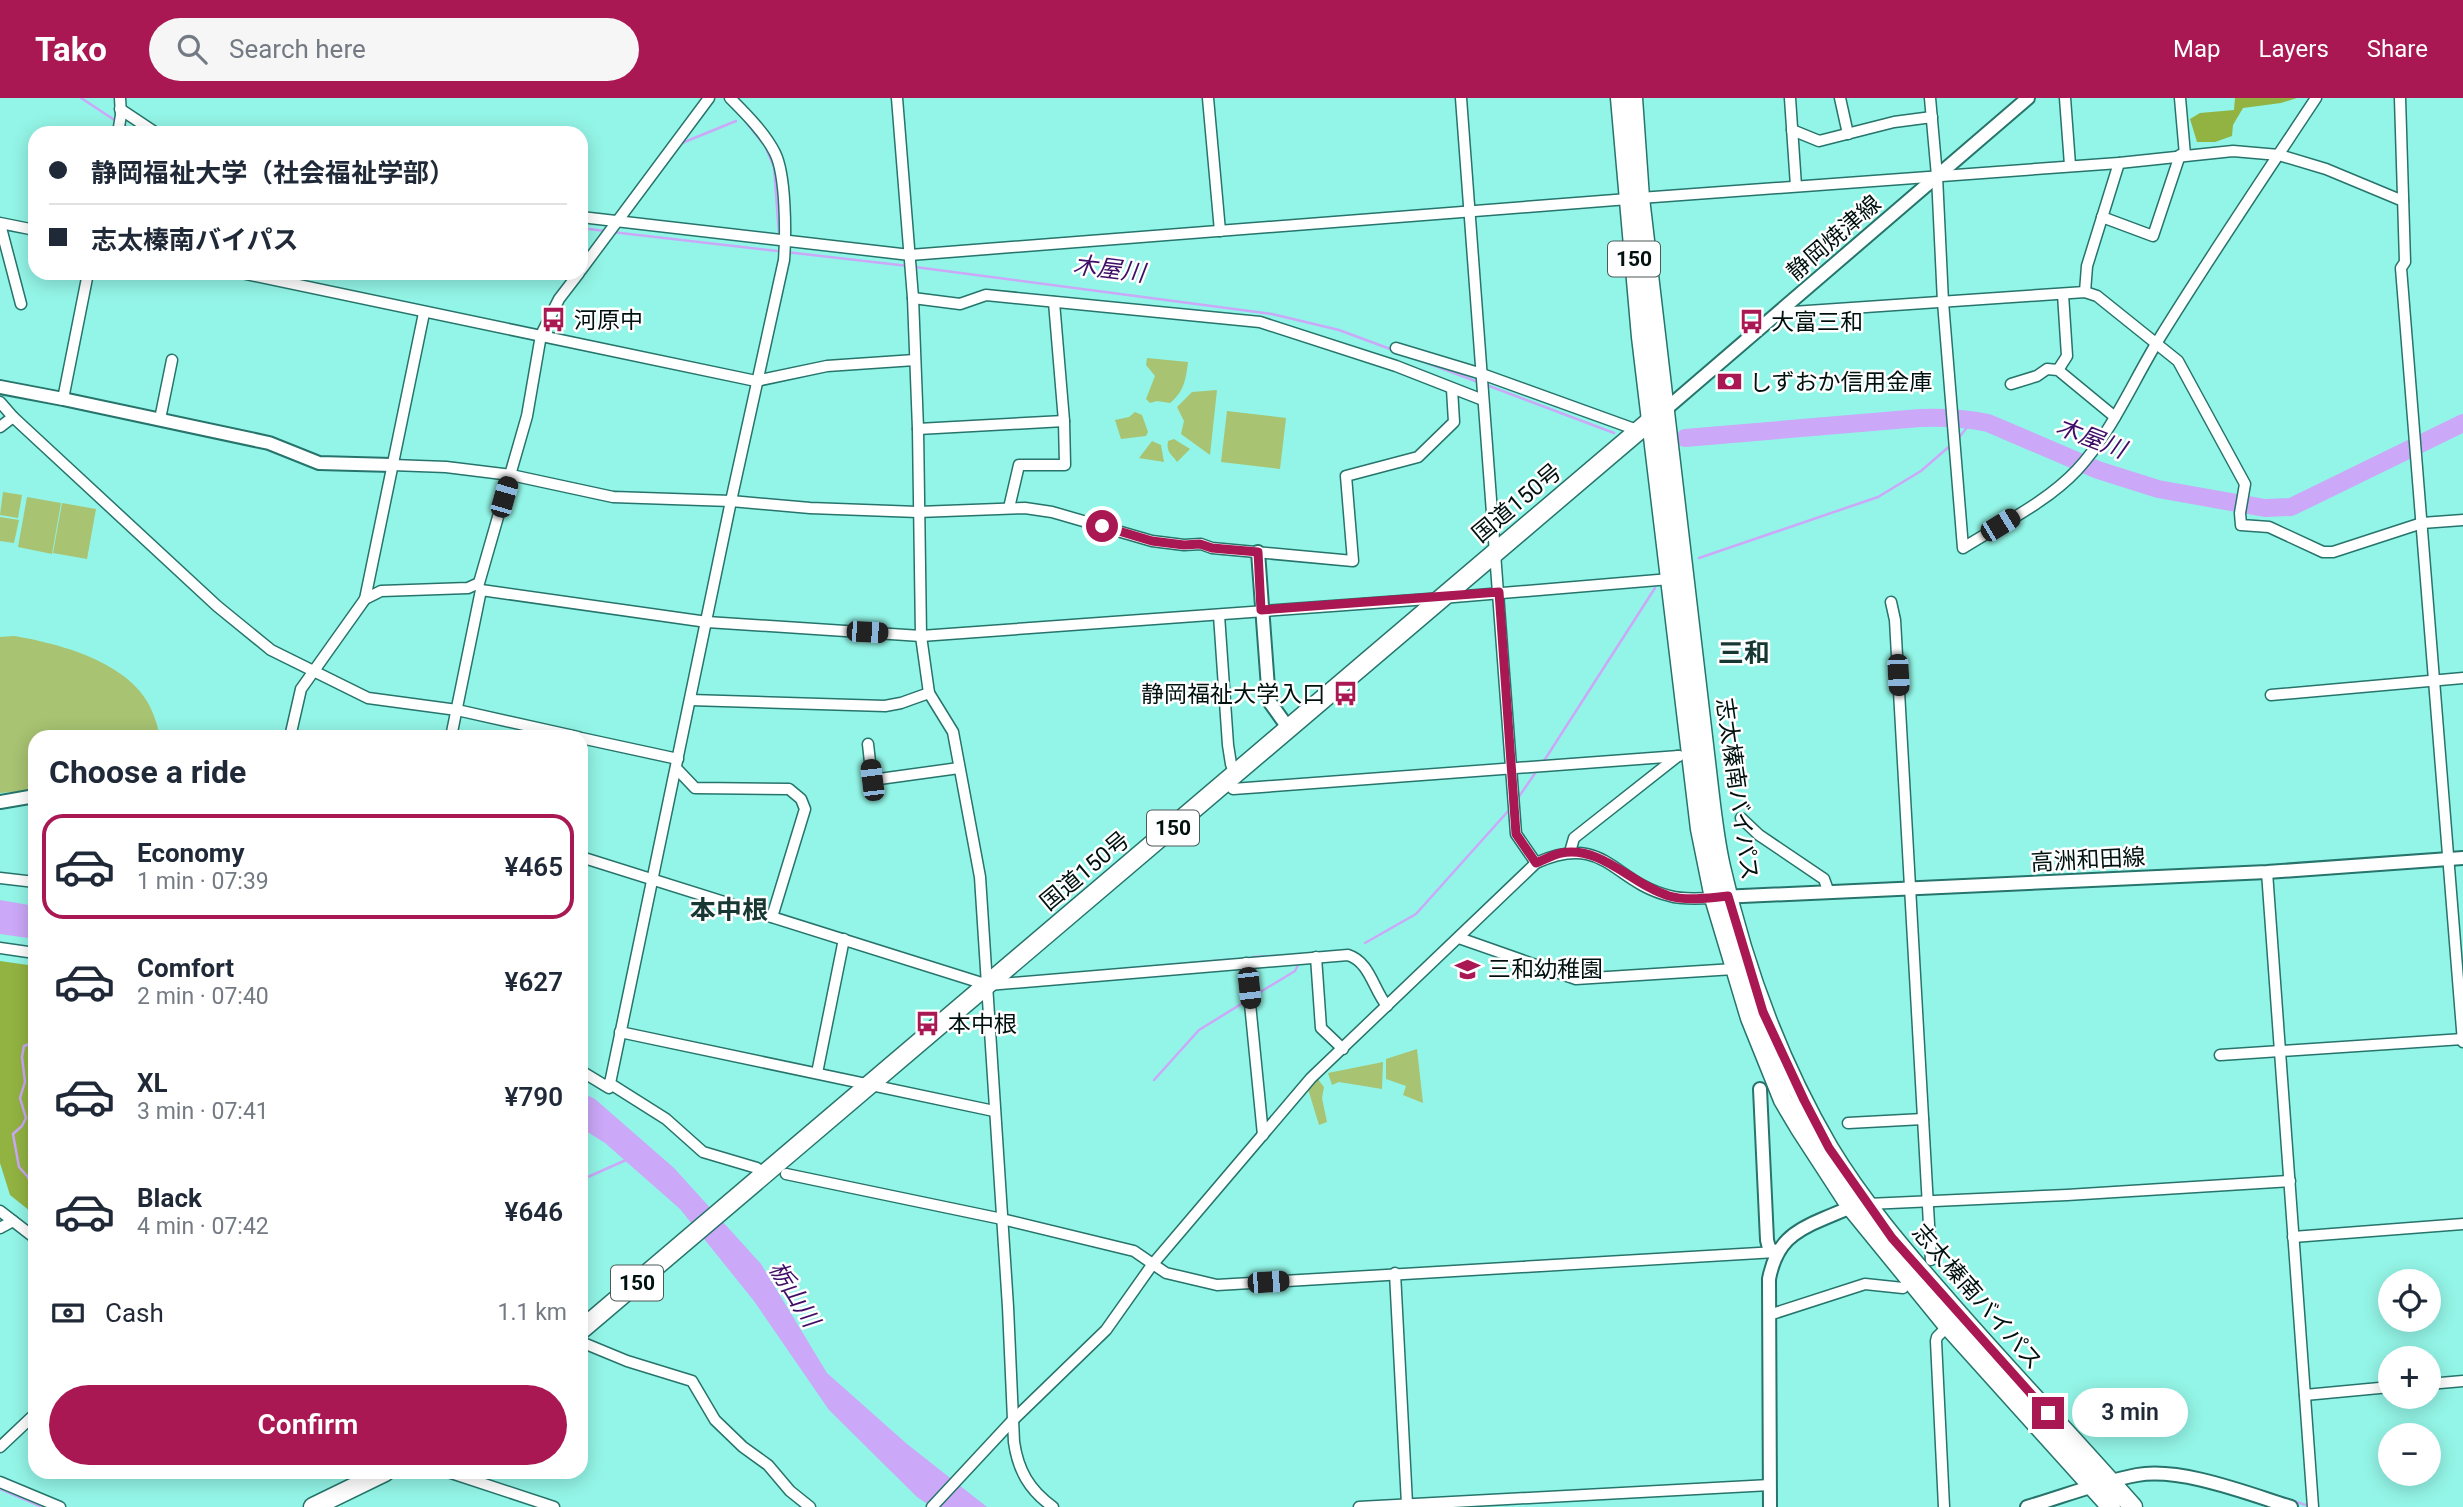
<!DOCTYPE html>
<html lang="en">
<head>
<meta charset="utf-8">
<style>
	body { margin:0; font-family:Roboto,"Noto Sans JP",sans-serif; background:#f6f6f7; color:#1f2937; height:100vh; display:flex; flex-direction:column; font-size:26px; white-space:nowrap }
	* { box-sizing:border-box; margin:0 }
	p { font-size:23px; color:#747a83 }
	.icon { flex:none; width:38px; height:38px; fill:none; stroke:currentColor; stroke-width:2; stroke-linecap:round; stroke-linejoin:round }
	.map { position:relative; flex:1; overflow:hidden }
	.sheet { position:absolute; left:28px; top:632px; width:560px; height:749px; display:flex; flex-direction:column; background:#fff; border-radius:21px; box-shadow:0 4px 18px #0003 }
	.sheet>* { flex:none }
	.guide { position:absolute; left:28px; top:28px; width:560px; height:154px; border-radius:21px; box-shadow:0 4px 18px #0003; display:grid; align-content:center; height:154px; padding:0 21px; background:#fff }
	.controls { position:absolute; left:2378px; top:1171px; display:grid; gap:14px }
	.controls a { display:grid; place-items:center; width:63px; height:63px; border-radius:50%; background:#fff; box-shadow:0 4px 18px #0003; font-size:35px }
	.end { position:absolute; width:32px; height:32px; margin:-16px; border:9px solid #a91853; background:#fff; box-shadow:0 0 0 4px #fff }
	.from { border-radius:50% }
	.bubble { position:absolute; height:49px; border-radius:24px; background:#fff; box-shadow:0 4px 18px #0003; font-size:23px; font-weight:600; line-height:49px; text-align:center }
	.car { position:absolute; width:21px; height:42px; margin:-21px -10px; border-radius:9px; box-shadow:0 0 5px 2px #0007; background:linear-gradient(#222 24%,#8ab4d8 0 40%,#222 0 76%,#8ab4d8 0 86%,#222 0) }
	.guide b { display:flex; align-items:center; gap:24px; height:66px; font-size:26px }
	.guide b+b { border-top:2px solid #e0e1e3 }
	.guide i { width:18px; height:18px; background:#1f2937 }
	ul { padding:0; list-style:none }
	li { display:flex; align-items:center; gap:21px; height:105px; margin:0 14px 10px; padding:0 7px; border:4px solid transparent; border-radius:21px }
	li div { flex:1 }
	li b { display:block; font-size:26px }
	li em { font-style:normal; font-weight:600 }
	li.active { border-color:#a91853 }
	li>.icon { width:63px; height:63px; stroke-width:1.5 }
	h2 { padding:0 21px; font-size:32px; line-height:84px }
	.pay { display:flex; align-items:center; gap:18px; height:77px; padding:0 21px; font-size:26px }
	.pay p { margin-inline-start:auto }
	.button { display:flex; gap:14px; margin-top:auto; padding:14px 21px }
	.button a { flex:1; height:80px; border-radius:42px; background:#a91853; color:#fff; font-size:28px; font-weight:600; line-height:80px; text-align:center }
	header { display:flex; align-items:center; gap:42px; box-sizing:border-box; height:98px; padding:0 35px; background:#a91853; color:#fff }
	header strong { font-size:33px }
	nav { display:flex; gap:38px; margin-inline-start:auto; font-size:24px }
	.search { width:490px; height:63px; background:#f6f6f7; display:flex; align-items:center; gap:18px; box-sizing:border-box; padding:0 24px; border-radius:38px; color:#747a83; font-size:26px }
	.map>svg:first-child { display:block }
</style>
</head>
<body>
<header>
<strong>Tako</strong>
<div class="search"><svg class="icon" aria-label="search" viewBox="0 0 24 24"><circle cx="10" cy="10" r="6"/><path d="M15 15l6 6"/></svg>Search here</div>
<nav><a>Map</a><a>Layers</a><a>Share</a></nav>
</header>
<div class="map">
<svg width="2463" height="1409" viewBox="0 0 2463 1409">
	<rect width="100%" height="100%" fill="#93f5e7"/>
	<g fill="#a8c372">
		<path d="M1147,260L1188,264C1186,281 1184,294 1170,305L1157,303L1150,305L1146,301L1155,278L1146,267Z"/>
		<polygon points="1217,292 1210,357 1181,336 1184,323 1177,309 1192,294"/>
		<polygon points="1227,313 1286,320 1280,371 1221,364"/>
		<polygon points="1135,314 1142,317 1148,334 1146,338 1121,341 1115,322 1129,319"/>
		<path d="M1174,341L1190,351L1177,364C1172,356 1166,355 1168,343Z"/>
		<polygon points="1152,343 1161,347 1164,364 1139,360"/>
		<polygon points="3,394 22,397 18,420 0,417"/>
		<polygon points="27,399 61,405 52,456 18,449"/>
		<polygon points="62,405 96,411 87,461 53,455"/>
		<polygon points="0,419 19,422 14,445 0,443"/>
		<path d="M14,538C62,546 137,566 154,618C156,625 160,631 157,639H35V692L0,695V539Z"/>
		<polygon points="1417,951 1423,1005 1403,997 1406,988 1386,981 1386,961"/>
		<polygon points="1383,964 1382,991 1339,984 1332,987 1328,975"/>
		<polygon points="1317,980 1324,989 1322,1000 1327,1024 1319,1027 1308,991"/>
	</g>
	<g fill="#92b342">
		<polygon points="2235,0 2297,0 2281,5 2243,10 2233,27 2232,38 2215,44 2197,44 2190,21 2200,15 2234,12"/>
		<polygon points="0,863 35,868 35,1117 10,1097 0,1065"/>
	</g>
	<g fill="#cba8f8">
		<polygon points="0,802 35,808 35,841 0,836"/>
		<polygon points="581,994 595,1001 674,1070 761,1166 827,1275 907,1346 987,1409 932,1409 917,1399 829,1312 754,1203 680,1111 605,1045 581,1030"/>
	</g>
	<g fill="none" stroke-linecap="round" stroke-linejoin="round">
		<g stroke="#cba8f8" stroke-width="2.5">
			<polyline points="81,0 116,23"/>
			<polyline points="745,23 765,48 774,69 779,137"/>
			<polyline points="122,26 136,35"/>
			<polyline points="682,45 736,23"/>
			<polyline points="581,130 605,133"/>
			<polyline points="612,134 908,168"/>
			<polyline points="915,169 1272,216 1339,232 1393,252"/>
			<polyline points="1419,262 1478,284"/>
			<polyline points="1484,286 1614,335"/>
			<polyline points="1957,342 1973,322"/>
			<polyline points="1699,460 1878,399 1921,373 1952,346"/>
			<polyline points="1542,666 1655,490"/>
			<polyline points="1518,700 1538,671"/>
			<polyline points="1365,845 1416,816 1510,711"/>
			<polyline points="1253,859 1291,857"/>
			<polyline points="1125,871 1235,861"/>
			<polyline points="1252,899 1295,873 1299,865"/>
			<polyline points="35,944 24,948 22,959 25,984 20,1000 26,1020 22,1028 13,1036 19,1069 28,1079 35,1095"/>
			<polyline points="1154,982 1199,932 1246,903"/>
			<polyline points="581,1082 626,1062"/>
			<polyline points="0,1391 42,1409"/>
			<polyline points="2262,1393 2309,1408"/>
		</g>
		<path stroke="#cba8f8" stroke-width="18" d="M1685,340L1920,320C1944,319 1965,320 1988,325L2098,372L2158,391L2265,410L2291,409L2463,325"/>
		<defs>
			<g id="street">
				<path d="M897,0L913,200L918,331L921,538L929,595L953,634L980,779L1008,1209L1014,1344C1018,1372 1029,1392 1053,1409"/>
				<polyline points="1208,0 1220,133"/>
				<polyline points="1461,0 1516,736 1536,765"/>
				<polyline points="1790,0 1796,88"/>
				<polyline points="1840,0 1848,36"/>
				<path d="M1930,0L1937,78L1943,204L1963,450C2001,426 2046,405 2077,372C2112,334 2132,285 2159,241C2209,160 2263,80 2316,0"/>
				<polyline points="2065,0 2070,67"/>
				<polyline points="2180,0 2185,57"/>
				<polyline points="2400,0 2405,164 2401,170 2463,944"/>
				<polyline points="120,11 156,35"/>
				<polyline points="1792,32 1819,43 1894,24 1932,19"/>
				<polyline points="118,35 121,17 120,0"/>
				<polyline points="1640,100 2119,65 2233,53 2279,57 2326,71 2403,103"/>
				<polyline points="581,119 910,157 1628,101"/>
				<polyline points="2102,119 2153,138 2180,57"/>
				<polyline points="0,125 35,132"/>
				<polyline points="0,126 21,206"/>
				<polyline points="581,172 709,0"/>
				<polyline points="241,175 756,283 827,268 915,262"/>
				<polyline points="2085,194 2087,168 2119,65"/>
				<polyline points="913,200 960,206 986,197 1260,224 1396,268 1483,302"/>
				<polyline points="1778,215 2085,194 2097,198 2178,263 2245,386 2240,415 2241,427 2269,429 2323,454 2333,454 2422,425 2463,422"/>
				<polyline points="1396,250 1482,276 1640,333"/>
				<polyline points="2058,272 2067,258 2063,196"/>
				<polyline points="2011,286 2037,278 2047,271 2058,272 2115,319"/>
				<polyline points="63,301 88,175"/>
				<polyline points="0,304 13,319 217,508 271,552 368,600 457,612 578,639"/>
				<polyline points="160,321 172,262"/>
				<polyline points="0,329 13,319"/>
				<polyline points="918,331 1064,323"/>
				<polyline points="392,367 446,369 511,377 613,399 731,403 810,410 918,414 1025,410 1052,414 1152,443 1184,447 1201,446 1212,450 1353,463 1346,378 1418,359 1454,324 1452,291"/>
				<polyline points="1009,410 1019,367 1065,367 1064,323 1054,204"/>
				<polyline points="365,501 424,215"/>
				<polyline points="1891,504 1895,522 1931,1162"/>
				<polyline points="1219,517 1228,647 1231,666 1235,677"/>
				<polyline points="2271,597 2463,580"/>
				<polyline points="690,602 885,608 901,605 929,595"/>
				<polyline points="290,639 301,591 365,501 381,493 468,490 479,485 527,318 541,237 559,201 579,175"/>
				<polyline points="451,639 481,492 707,524 921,538 1442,500 1670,481"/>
				<polyline points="581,640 678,661"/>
				<polyline points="868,646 872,682 959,670"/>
				<polyline points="676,670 695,690 789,691 801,701 805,711 772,819"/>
				<polyline points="1226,684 1233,691 1679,658"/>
				<polyline points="1741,720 1759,737 1824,781 1829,795"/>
				<polyline points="1570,754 1574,740 1678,658"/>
				<path d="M581,759L988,887L1348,857C1370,864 1373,891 1387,908"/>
				<polyline points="2267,774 2313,1409"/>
				<polyline points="0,780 35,784"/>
				<polyline points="1459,840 1576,881 1734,871"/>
				<polyline points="0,850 35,855"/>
				<polyline points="1316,859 1321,930 1343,951"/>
				<polyline points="1246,865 1263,1037"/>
				<polyline points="620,934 994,1013"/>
				<polyline points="2220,957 2463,941"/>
				<path d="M581,973L609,990L731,403L784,162C786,136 786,77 775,55C765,35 746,16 730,0"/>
				<polyline points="817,975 844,841"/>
				<polyline points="609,985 666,1021 703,1054 757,1070"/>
				<polyline points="1848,1025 1923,1021"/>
				<polyline points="786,1076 1002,1121 1134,1153 1166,1175 1217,1187 1776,1154"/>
				<polyline points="1868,1106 2067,1097 2290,1083"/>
				<polyline points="0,1113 35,1140"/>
				<polyline points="0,1130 13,1123"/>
				<polyline points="2293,1139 2463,1126"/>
				<polyline points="1395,1175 1407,1406"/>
				<polyline points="1769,1217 1865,1186 1903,1190"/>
				<polyline points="581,1244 627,1263 692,1283 715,1322 743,1349 768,1367 790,1393 810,1409"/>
				<polyline points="2429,1286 2463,1283"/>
				<polyline points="2305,1297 2390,1289"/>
				<polyline points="0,1349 35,1316"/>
				<polyline points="448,1374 554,1409"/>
				<polyline points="0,1384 60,1409"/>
				<path d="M932,1409L1012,1323L1106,1232L1152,1167L1311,980L1536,765C1606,734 1612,784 1670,798C1683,802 1700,800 1714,800"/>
				<polyline points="1359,1409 1770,1387"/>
				<polyline points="1944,1409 1936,1243 1937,1239 1948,1228"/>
			</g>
			<g id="secondary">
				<polyline points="0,289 63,301 269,345 319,365 392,367"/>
				<polyline points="1666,311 2028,0"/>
				<polyline points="1258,454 1269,603 1289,631"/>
				<polyline points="0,704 35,698"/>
				<polyline points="1721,799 2267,774 2463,760"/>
				<polyline points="1760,991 1767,1142 1769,1150 1776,1154"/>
				<path d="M1770,1409L1769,1181C1776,1145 1793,1133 1825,1120C1835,1116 1845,1111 1856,1108"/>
				<path d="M2027,1409C2064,1398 2100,1384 2137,1377C2181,1369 2249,1396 2291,1409"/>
			</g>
			<g id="highway">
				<polyline points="1620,0 1641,239 1700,731 1714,800 1750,920 1783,1002 1799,1029 1851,1109 1948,1228 2111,1409"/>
				<path d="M1633,0L1640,100L1709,690C1712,716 1715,743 1721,769C1743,867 1778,963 1829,1050C1861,1103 1901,1150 1942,1197C2004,1269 2070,1337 2133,1409"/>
				<polyline points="581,1232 1657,317"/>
				<polyline points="313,1409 385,1374"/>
			</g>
		</defs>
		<use href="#street" stroke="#26746b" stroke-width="13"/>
		<use href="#secondary" stroke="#26746b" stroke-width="16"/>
		<use href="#highway" stroke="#26746b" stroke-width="21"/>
		<use href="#street" stroke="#fff" stroke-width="10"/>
		<use href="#secondary" stroke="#fff" stroke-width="12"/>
		<use href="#highway" stroke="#fff" stroke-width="18"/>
	</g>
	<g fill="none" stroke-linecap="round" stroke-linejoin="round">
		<path stroke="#a91853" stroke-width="9" d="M1102,428L1152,443L1184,447L1200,446L1212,450L1258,454L1261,512L1499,494L1516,736L1536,765C1544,762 1552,757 1561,755C1601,747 1632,787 1669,798C1686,803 1710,800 1728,798L1763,914L1804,1002L1829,1050L1892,1140L2048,1315"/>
	</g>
	<defs>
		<symbol id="bus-bare" viewBox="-9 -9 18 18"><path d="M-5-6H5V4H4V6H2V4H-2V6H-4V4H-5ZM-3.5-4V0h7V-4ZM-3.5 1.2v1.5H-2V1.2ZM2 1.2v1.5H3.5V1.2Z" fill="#a91853" stroke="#fff" stroke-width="2.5" paint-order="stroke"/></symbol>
		<symbol id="bank-bare" viewBox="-9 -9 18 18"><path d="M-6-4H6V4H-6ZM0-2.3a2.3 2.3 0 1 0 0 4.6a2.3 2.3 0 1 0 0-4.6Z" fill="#a91853" stroke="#fff" stroke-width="2.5" paint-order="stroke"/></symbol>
		<symbol id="school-bare" viewBox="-9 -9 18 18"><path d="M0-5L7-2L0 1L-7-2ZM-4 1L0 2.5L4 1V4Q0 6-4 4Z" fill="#a91853" stroke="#fff" stroke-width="2.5" paint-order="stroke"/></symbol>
	</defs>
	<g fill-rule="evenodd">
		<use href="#bus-bare" x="536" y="204" width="35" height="35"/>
		<use href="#bus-bare" x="1734" y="206" width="35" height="35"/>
		<use href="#bank-bare" x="1712" y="266" width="35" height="35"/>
		<use href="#bus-bare" x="1328" y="578" width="35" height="35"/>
		<use href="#school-bare" x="1450" y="854" width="35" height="35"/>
		<use href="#bus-bare" x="910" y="908" width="35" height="35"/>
	</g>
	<g text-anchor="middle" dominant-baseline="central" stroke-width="5" stroke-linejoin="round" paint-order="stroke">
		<g fill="#fff" stroke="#4c5958" stroke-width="2">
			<rect x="1608" y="143.5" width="52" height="35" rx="5"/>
			<rect x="1147" y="712.5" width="52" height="35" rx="5"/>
			<rect x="611" y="1167.5" width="52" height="35" rx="5"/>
		</g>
		<g font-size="21" font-weight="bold" fill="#001210">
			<text x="1634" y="161">150</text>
			<text x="1173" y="730">150</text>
			<text x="637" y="1185">150</text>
		</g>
		<g font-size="23" fill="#001210" stroke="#fff">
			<text transform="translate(1834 140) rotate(-41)">静岡焼津線</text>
			<text transform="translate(1517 405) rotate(-40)">国道150号</text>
			<text transform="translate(1737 691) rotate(82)">志太榛南バイパス</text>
			<text transform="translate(2088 762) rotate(-3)">高洲和田線</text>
			<text transform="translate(1085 773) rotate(-40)">国道150号</text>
			<text transform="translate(1977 1199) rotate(49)">志太榛南バイパス</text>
		</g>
		<g font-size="23" fill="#001210" stroke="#fff" text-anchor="start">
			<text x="574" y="222">河原中</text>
			<text x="1771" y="224">大富三和</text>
			<text x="1749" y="284">しずおか信用金庫</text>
			<text x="1325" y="596" text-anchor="end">静岡福祉大学入口</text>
			<text x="1488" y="871">三和幼稚園</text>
			<text x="948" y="926">本中根</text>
		</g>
		<g font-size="24" font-style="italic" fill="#3f0e66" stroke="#fff">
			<text transform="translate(1109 171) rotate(7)">木屋川</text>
			<text transform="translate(2091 340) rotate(21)">木屋川</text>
			<text transform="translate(794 1196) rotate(58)">栃山川</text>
		</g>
		<g font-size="26" font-weight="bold" fill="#173733" stroke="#fff">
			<text x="1744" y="555">三和</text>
			<text x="729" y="812">本中根</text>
		</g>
	</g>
</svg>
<div class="controls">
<a><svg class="icon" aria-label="locate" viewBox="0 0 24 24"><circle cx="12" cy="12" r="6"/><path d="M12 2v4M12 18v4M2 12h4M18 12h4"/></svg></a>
<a>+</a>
<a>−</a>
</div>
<i class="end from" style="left:1102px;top:428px"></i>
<i class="end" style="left:2048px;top:1315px"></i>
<div class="bubble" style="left:2072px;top:1290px;width:116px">3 min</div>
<i class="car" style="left:504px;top:399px;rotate:16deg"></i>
<i class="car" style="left:2000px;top:427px;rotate:59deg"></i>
<i class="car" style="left:867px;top:534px;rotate:93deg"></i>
<i class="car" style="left:1898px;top:577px;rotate:177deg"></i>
<i class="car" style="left:872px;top:682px;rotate:353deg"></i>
<i class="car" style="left:1249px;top:890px;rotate:174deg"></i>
<i class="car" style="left:1268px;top:1184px;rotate:86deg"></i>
<div class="guide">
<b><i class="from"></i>静岡福祉大学（社会福祉学部）</b>
<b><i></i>志太榛南バイパス</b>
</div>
<section class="sheet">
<h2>Choose a ride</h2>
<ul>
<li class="active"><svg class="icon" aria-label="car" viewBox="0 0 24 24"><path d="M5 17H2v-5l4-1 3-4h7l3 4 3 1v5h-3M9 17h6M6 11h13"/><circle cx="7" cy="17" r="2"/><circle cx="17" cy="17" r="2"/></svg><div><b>Economy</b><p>1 min · 07:39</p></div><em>¥465</em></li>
<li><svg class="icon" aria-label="car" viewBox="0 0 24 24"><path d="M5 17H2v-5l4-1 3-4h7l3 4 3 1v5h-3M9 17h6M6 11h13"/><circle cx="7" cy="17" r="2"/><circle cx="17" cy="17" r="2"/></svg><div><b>Comfort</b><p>2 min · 07:40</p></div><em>¥627</em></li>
<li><svg class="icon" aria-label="car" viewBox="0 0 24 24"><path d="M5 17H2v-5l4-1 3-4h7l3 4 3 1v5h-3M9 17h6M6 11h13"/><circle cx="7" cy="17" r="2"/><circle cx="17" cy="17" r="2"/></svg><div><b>XL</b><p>3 min · 07:41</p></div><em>¥790</em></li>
<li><svg class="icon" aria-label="car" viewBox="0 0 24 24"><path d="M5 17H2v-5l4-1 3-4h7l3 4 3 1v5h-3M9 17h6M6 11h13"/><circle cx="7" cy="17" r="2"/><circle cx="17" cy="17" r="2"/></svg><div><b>Black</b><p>4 min · 07:42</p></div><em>¥646</em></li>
</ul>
<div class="pay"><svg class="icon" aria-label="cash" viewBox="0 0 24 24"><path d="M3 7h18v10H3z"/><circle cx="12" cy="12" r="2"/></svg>Cash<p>1.1 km</p></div>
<div class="button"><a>Confirm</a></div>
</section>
</div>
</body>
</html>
